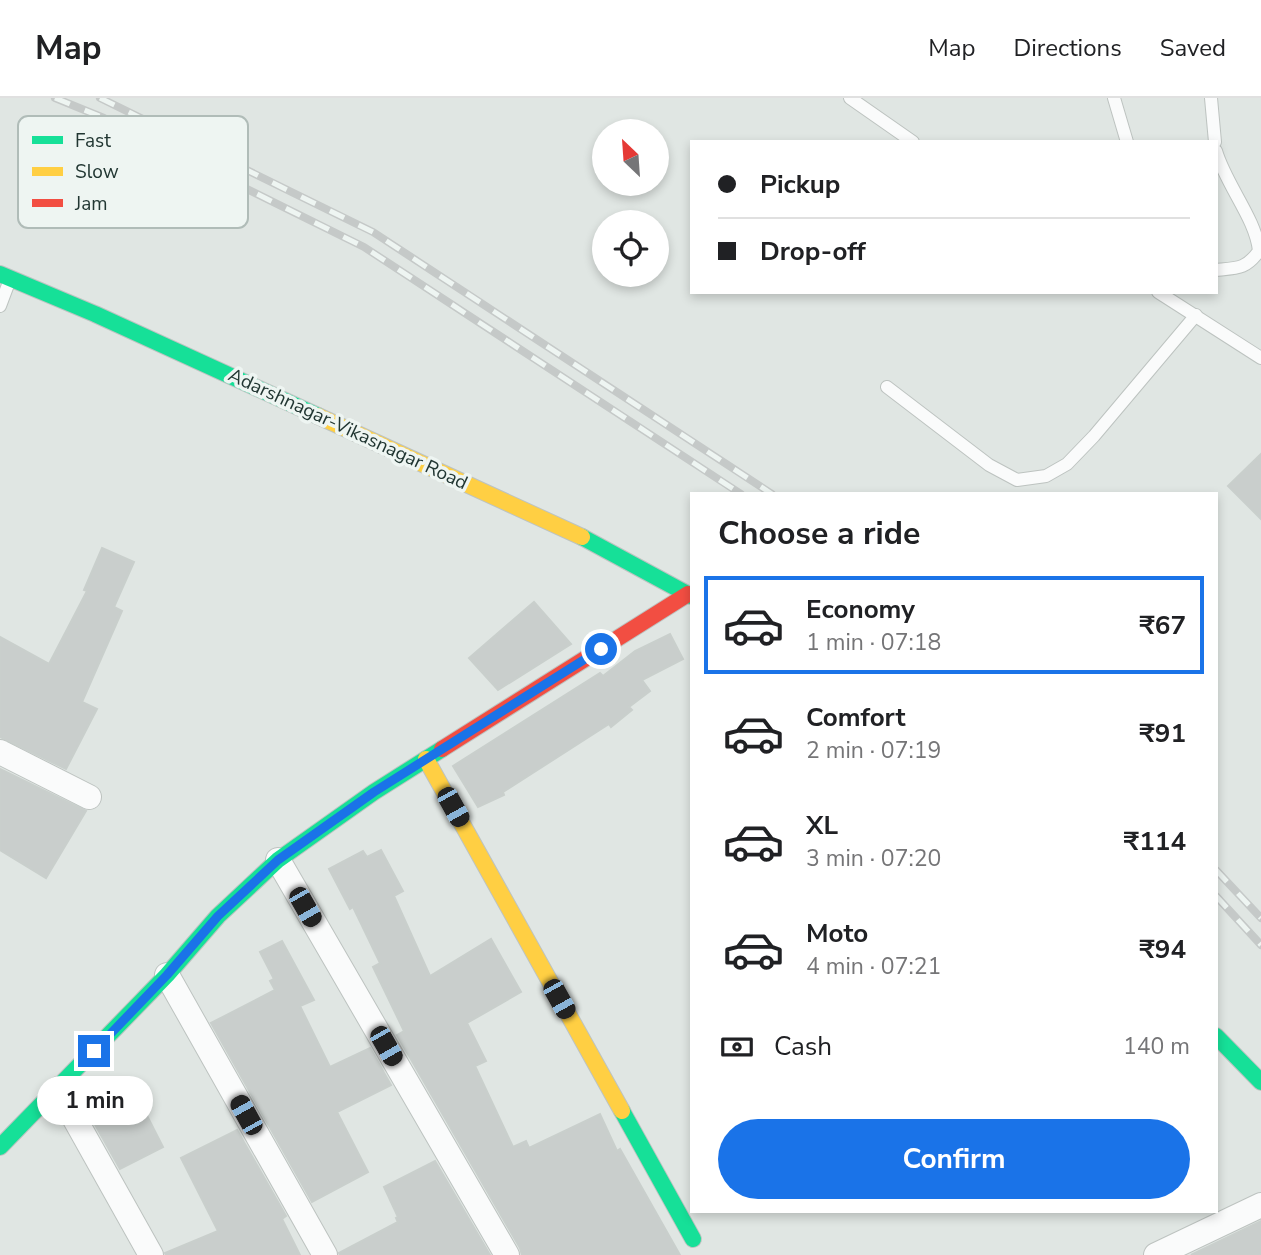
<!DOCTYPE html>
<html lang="en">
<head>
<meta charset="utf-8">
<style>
	body { margin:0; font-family:"Nunito Sans",sans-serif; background:#f6f6f6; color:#202124; height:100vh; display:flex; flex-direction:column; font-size:26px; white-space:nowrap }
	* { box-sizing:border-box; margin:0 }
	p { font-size:23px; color:#757577 }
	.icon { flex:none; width:38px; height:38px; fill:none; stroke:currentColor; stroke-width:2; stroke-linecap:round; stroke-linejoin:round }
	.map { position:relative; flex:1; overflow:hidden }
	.drawer { position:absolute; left:690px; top:394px; width:528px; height:721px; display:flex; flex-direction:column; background:#fff; border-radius:0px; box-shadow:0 4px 10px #0003 }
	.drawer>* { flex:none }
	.hud { position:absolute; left:690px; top:42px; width:528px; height:154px; border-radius:0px; box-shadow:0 4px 10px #0003; display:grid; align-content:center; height:154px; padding:0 28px; background:#fff }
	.needle { width:46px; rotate:335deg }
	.tools { position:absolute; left:592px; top:21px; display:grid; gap:14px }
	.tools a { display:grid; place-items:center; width:77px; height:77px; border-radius:50%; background:#fff; box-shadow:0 4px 10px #0003; font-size:35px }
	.end { position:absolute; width:32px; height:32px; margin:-16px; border:9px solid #1a73e8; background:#fff; box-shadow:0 0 0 4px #fff }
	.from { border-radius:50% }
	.bubble { position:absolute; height:49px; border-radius:24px; background:#fff; box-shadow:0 4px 10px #0003; font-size:23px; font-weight:700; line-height:49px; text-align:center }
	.car { position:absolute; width:21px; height:42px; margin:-21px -10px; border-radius:9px; box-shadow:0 0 5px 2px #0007; background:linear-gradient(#222 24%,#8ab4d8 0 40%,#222 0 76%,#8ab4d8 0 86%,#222 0) }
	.hud b { display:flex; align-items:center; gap:24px; height:66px; font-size:26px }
	.hud b+b { border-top:2px solid #e0e0e0 }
	.hud i { width:18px; height:18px; background:#202124 }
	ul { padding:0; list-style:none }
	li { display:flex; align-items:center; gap:21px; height:98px; margin:0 14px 10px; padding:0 14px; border:4px solid transparent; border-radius:0px }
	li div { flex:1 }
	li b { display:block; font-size:26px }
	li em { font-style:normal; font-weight:700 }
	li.active { border-color:#1a73e8 }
	li>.icon { width:63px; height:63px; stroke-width:1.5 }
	h2 { padding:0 28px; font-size:32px; line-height:84px }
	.pay { display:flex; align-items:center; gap:18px; height:77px; padding:0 28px; font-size:26px }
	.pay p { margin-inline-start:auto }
	.primary-button { display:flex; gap:14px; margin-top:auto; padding:14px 28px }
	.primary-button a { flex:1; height:80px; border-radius:42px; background:#1a73e8; color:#fff; font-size:28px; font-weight:700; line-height:80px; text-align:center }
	header { display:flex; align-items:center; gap:42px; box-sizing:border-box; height:98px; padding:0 35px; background:#fff; border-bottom:2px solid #e0e0e0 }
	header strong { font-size:33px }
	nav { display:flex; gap:38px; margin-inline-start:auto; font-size:24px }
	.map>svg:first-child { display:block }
</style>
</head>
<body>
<header>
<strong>Map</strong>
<nav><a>Map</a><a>Directions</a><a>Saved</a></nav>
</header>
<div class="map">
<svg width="1261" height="1157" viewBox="0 0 1261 1157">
	<rect width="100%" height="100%" fill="#e0e6e3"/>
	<g fill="#c9cecc" stroke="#c9cfcc" stroke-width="2">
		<polygon points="1261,356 1261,421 1228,388"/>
		<polygon points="102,450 134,464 114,509 122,513 82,604 97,611 66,671 0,639 0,539 49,566 87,493 84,492"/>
		<polygon points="534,504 571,546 498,592 469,560"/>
		<polygon points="670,536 683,561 642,582 650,593 629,609 632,612 611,629 609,626 503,694 504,697 478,709 453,668 600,575 603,578 635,553"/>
		<polygon points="0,671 86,713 46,780 0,752"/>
		<polygon points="381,752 403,793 394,798 430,878 491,841 521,894 467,925 486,963 475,968 513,1049 526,1043 529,1050 600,1016 617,1053 620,1051 680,1157 522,1157 520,1150 397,937 404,933 373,869 380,865 353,809 350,811 329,771 363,753 367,759"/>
		<polygon points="282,843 314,902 300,908 330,969 370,950 391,987 337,1014 368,1074 312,1104 211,925 275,892 270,883 274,881 260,854"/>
		<polygon points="138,1000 163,1049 120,1071 93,1023"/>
		<polygon points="237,1032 286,1118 282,1121 300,1157 166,1157 165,1155 218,1133 181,1060"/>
		<polygon points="435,1063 490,1157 340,1157 339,1155 398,1124 396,1120 398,1119 384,1089"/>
		<polygon points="1261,1123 1261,1157 1191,1157"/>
	</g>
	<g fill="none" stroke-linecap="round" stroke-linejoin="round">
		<defs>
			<g id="lane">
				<polyline points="850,0 913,44"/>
				<polyline points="1114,0 1127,44"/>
				<polyline points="1211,0 1215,44"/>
				<path d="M1216,53C1226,87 1256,121 1259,153C1246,171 1238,170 1216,172"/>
				<polyline points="1158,194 1261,260"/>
				<polyline points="0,208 9,184"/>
				<polyline points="887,289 989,367 1017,382 1046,378 1067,366 1094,338 1196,217"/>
			</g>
			<g id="street">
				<polyline points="0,654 89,699"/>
				<polyline points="278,762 507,1157"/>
				<polyline points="167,877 325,1157"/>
				<polyline points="58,991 151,1157"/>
				<polyline points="1156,1157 1261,1107"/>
			</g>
			<g id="fast">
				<polyline points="0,176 95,216 318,318"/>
				<polyline points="582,439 691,498"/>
				<polyline points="1216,938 1261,984"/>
				<polyline points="622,1013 693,1141"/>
				<polyline points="0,1049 167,877 218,818 278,762 374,694 442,651"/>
			</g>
			<g id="slow">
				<polyline points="318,318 582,439"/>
				<polyline points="426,661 622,1013"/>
			</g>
			<polyline id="jam" points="442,651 688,496"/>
		</defs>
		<use href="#lane" stroke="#bdc3c0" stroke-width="14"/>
		<use href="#street" stroke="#bdc3c0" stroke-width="26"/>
		<use href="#fast" stroke="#bdc3c1" stroke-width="18"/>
		<use href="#slow" stroke="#bdc3c1" stroke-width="18"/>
		<use href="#jam" stroke="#bdc3c1" stroke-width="18"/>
		<use href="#lane" stroke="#fafbfb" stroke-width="12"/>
		<use href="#street" stroke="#fafbfb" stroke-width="24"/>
		<use href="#fast" stroke="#16e098" stroke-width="16"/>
		<use href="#slow" stroke="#ffcf43" stroke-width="16"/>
		<use href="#jam" stroke="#f24e42" stroke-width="16"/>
		<defs>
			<g id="rail">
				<polyline points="55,0 104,20 364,149 741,396"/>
				<polyline points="100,0 373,134 772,396"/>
				<polyline points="1216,772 1261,820"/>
				<polyline points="1216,798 1261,847"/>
			</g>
		</defs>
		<use href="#rail" stroke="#c5c9c8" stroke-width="8"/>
		<use href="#rail" stroke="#eef5f2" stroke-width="5" stroke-dasharray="16" stroke-linecap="butt"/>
	</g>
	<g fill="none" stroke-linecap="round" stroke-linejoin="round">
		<polyline stroke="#1a73e8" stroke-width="9" points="94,953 167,877 218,818 278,762 374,694 601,551"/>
	</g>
	<g text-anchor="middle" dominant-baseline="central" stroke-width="7" stroke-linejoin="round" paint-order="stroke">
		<g font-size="19" fill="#213632" stroke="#eef5f2">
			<text transform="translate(348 331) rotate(25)">Adarshnagar-Vikasnagar Road</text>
		</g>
	</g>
	<rect x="18" y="18" width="230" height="112" rx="10" fill="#eef5f2" stroke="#b0bcb8" stroke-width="2"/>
	<rect x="32" y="38" width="31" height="8" fill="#16e098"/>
	<rect x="32" y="69" width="31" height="9" fill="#ffcf43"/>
	<rect x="32" y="101" width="31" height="8" fill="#f24e42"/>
	<g font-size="19" fill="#213632">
		<text x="75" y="49">Fast</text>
		<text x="75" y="80">Slow</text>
		<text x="75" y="112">Jam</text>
	</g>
</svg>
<div class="tools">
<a><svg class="needle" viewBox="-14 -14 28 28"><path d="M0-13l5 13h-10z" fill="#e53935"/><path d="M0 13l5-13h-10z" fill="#757577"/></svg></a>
<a><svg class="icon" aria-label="locate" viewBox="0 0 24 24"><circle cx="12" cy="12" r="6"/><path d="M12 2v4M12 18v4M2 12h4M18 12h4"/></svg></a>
</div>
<i class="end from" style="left:601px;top:551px"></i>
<i class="end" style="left:94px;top:953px"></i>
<div class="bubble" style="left:37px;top:978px;width:116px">1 min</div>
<i class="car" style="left:453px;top:709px;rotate:151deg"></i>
<i class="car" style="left:305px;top:809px;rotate:150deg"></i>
<i class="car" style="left:559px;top:901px;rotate:151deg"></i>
<i class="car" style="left:386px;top:948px;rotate:150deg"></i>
<i class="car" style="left:246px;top:1017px;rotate:331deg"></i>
<div class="hud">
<b><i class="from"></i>Pickup</b>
<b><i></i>Drop-off</b>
</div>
<section class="drawer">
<h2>Choose a ride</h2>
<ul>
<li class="active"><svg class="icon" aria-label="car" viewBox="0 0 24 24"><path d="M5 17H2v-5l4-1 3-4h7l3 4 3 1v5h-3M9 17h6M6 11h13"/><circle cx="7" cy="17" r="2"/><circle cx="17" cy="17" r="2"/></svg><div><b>Economy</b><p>1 min · 07:18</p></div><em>₹67</em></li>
<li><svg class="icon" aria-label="car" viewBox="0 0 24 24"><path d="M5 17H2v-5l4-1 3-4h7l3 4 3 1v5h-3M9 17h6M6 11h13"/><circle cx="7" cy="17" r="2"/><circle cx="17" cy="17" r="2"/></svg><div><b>Comfort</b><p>2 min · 07:19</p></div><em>₹91</em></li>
<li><svg class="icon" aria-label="car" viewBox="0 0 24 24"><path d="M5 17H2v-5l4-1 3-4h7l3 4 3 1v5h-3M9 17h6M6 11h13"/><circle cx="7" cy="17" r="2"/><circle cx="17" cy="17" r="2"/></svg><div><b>XL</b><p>3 min · 07:20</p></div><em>₹114</em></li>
<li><svg class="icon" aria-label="car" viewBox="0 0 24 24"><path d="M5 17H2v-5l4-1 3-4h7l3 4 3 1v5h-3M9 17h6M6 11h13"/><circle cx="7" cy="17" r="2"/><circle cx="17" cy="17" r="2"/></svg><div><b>Moto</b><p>4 min · 07:21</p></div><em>₹94</em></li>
</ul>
<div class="pay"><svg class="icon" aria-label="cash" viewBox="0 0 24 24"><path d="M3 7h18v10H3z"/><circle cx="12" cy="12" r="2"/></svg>Cash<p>140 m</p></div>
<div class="primary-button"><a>Confirm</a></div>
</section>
</div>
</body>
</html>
